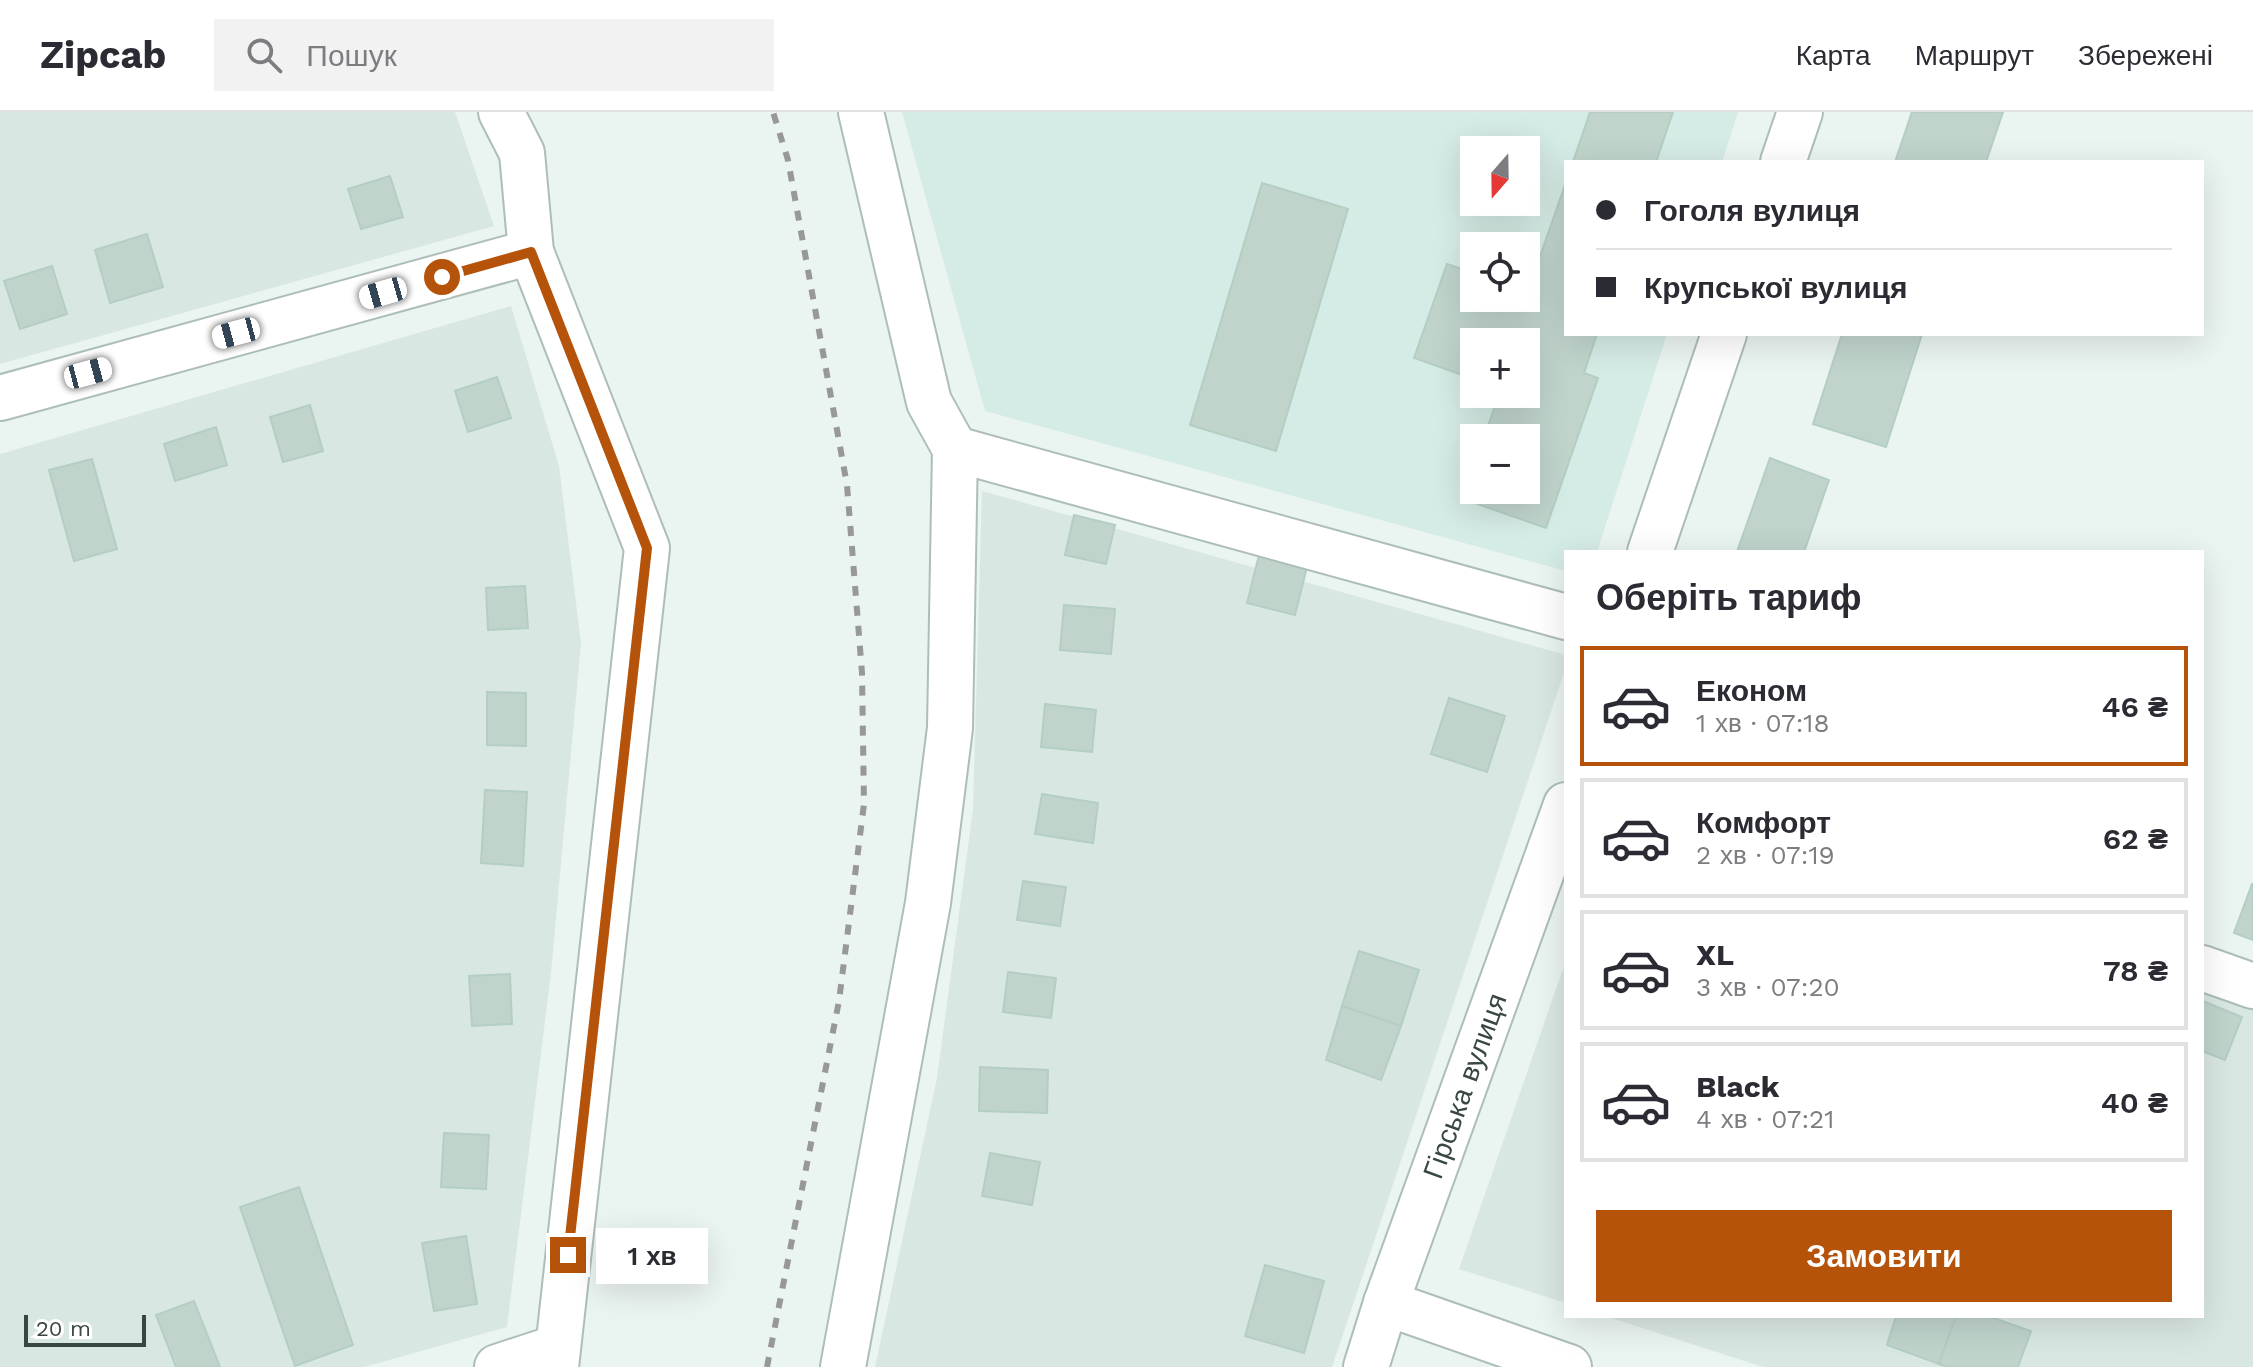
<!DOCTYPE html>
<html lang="uk">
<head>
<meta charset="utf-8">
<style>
	body { margin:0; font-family:"Work Sans",sans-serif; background:#f2f2f3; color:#2b2b33; height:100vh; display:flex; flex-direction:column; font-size:30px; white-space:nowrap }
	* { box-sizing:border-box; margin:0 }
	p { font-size:26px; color:#7c7c81 }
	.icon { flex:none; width:44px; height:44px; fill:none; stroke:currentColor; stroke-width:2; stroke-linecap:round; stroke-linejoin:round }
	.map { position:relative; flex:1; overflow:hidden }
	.panel { position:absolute; left:1564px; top:438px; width:640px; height:768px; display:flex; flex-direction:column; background:#fff; border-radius:0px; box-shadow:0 8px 32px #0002 }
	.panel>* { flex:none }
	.guide { position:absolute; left:1564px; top:48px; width:640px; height:176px; border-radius:0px; box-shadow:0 8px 32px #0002; display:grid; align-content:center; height:176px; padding:0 32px; background:#fff }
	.needle { width:52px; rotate:200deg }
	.tools { position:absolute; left:1460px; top:24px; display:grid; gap:16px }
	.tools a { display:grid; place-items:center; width:80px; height:80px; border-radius:0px; background:#fff; box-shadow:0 8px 32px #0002; font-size:40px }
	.scale { position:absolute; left:24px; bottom:20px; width:122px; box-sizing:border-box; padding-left:8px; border:4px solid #394741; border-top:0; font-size:22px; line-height:28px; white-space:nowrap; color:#394741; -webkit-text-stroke:6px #fff; paint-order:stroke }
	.end { position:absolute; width:36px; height:36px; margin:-18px; border:10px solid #b45309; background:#fff; box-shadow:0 0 0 4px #fff }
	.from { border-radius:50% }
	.bubble { position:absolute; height:56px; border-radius:0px; background:#fff; box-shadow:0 8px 32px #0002; font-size:26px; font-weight:600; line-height:56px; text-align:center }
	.car { position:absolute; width:24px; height:48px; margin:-24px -12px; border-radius:10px; box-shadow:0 0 6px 2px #0007; background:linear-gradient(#fff 24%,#345 0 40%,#fff 0 76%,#345 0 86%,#fff 0) }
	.guide b { display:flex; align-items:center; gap:28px; height:76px; font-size:30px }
	.guide b+b { border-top:2px solid #e1e1e2 }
	.guide i { width:20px; height:20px; background:#2b2b33 }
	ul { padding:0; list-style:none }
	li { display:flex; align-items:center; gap:24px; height:120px; margin:0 16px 12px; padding:0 16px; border:4px solid #e1e1e2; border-radius:0px }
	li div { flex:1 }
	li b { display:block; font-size:30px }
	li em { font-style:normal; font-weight:600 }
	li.active { border-color:#b45309 }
	li>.icon { width:72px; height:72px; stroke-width:1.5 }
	h2 { padding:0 32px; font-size:36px; line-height:96px }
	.action { display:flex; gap:16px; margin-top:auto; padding:16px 32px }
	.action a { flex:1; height:92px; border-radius:0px; background:#b45309; color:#fff; font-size:32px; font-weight:600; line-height:92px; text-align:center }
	header { display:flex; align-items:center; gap:48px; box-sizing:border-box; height:112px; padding:0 40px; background:#fff; border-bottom:2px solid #e1e1e2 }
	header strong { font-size:38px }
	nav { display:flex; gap:44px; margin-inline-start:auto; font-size:28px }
	.search { width:560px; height:72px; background:#f2f2f3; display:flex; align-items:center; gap:20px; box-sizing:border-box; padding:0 28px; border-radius:0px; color:#7c7c81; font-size:30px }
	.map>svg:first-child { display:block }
</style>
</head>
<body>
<header>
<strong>Zipcab</strong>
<div class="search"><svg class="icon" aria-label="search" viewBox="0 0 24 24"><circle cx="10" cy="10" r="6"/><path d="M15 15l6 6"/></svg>Пошук</div>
<nav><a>Карта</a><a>Маршрут</a><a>Збережені</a></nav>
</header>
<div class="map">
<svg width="2253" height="1255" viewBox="0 0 2253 1255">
	<rect width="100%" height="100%" fill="#eaf4f0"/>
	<g fill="#d9e7e2">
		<polygon points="0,0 455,0 494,114 0,252"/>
		<polygon points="511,194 559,354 581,531 551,861 507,1215 364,1255 0,1255 0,342"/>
		<polygon points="982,379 1566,543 1566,555 1332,1255 875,1255 937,966 973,697"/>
		<polygon points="1566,848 1566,1191 1459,1157"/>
		<polygon points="2202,880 2253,897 2253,1255 1763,1255 1605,1204 2202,1204"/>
	</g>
	<path fill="#d5ebe5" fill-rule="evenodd" d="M902,0H1738L1722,50H1566V222H1667L1597,440H1566V459L985,299ZM1474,38H1526V90H1474ZM1474,134H1526V186H1474ZM1474,230H1526V282H1474ZM1474,326H1526V378H1474Z"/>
	<g fill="#c0d4cc" stroke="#b4cec4" stroke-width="2">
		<polygon points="1590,0 1673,0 1656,50 1573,50"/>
		<polygon points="1912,0 2003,0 1986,50 1895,50"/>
		<polygon points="390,64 403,105 361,117 348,77"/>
		<polygon points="1566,70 1566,222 1597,222 1584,261 1598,266 1546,416 1463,387 1474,355 1474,378 1526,378 1526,326 1484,326 1499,282 1526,282 1526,230 1474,230 1474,267 1414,246 1447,152 1474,161 1474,186 1526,186 1526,178 1528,179"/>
		<polygon points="1262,71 1348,97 1276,339 1190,313"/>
		<polygon points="147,122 163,175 110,191 95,138"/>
		<polygon points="52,154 67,202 20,217 4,169"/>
		<polygon points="1842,222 1922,222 1886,335 1813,312"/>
		<polygon points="497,265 511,306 468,320 455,279"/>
		<polygon points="310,293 323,339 283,350 270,305"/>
		<polygon points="216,315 227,353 175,369 164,332"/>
		<polygon points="1770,346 1829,368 1804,440 1737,440"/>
		<polygon points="92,347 117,437 74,449 49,358"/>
		<polygon points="1074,403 1115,413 1106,452 1065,443"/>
		<polygon points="1259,443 1307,455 1295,503 1247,491"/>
		<polygon points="525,474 528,516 488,518 486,476"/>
		<polygon points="1064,493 1115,497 1111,542 1060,538"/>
		<polygon points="487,580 526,581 526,634 487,633"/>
		<polygon points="1449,586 1505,604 1487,660 1431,642"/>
		<polygon points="1045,592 1096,598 1092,640 1041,635"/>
		<polygon points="485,678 527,680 523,754 481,751"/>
		<polygon points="1042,682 1098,691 1093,731 1035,722"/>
		<polygon points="1023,769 1066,775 1060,814 1017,808"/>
		<polygon points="2252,772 2253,772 2253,828 2234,821"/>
		<polygon points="1359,839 1419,858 1401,914 1342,894"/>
		<polygon points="1008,860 1056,866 1051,906 1003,900"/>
		<polygon points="510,862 512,912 472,914 469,864"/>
		<polygon points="2203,889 2242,905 2225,948 2202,939"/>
		<polygon points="1342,894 1401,914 1381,968 1326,948"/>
		<polygon points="980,955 1048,958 1047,1001 979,999"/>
		<polygon points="444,1021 489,1023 486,1077 441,1075"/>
		<polygon points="990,1041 1040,1050 1032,1093 982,1084"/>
		<polygon points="299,1075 353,1233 295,1254 240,1095"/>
		<polygon points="466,1124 477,1192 434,1199 422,1131"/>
		<polygon points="1265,1153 1324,1169 1304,1241 1245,1224"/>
		<polygon points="194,1189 220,1255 176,1255 156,1203"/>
		<polygon points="1896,1204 1956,1204 1939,1252 1887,1233"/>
		<polygon points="1956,1204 1988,1204 2031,1219 2018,1255 1948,1255 1939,1252"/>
	</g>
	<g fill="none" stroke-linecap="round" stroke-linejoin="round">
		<defs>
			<g id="minor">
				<polyline points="501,0 522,41 531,140 647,436 556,1255"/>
				<polyline points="1783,50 1800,0"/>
				<polyline points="0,286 531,140"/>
				<polyline points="955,337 1566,505"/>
				<polyline points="1650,440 1724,222"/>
				<polyline points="2202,856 2253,874"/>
				<polyline points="1386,1191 1569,1255"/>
				<polyline points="497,1255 558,1235"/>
				<polyline points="843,1255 928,791 950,616 955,337 929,290 861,0"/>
				<path id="s1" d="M1366,1255L1386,1191L1566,693"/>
			</g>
		</defs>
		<use href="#minor" stroke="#adbeb8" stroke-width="48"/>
		<use href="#minor" stroke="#fff" stroke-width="44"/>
		<polyline stroke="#989898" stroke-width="6" stroke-dasharray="10 10" stroke-linecap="butt" points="767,1255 839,889 864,692 862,561 847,373 788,48 773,0"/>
	</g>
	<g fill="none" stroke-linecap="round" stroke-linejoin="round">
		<polyline stroke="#b45309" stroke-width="10" points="442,165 531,140 647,436 568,1143"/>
	</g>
	<g text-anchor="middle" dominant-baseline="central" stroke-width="6" stroke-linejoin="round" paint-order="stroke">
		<g font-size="28" fill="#394741" stroke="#fff">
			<text stroke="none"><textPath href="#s1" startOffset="298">Гірська вулиця</textPath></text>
		</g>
	</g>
</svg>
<div class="tools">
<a><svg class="needle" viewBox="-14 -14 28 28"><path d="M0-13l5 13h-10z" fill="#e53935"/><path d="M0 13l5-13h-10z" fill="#7c7c81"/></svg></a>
<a><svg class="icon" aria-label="locate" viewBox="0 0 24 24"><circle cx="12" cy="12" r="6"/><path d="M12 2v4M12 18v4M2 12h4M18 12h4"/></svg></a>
<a>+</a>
<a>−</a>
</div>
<div class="scale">20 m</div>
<i class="end from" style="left:442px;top:165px"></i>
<i class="end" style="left:568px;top:1143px"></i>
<div class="bubble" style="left:596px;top:1116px;width:112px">1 хв</div>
<i class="car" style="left:383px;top:181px;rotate:254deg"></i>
<i class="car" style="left:236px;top:221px;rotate:255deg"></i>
<i class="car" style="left:88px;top:261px;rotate:75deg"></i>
<div class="guide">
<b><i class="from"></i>Гоголя вулиця</b>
<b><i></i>Крупської вулиця</b>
</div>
<section class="panel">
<h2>Оберіть тариф</h2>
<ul>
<li class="active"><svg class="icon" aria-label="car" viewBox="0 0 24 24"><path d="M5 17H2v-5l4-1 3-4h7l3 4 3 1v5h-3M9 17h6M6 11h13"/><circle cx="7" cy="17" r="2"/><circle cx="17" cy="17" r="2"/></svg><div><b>Економ</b><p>1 хв · 07:18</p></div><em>46 ₴</em></li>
<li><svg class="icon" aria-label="car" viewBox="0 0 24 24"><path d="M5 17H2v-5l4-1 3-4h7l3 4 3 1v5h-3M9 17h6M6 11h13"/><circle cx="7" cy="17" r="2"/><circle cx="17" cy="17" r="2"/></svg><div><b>Комфорт</b><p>2 хв · 07:19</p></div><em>62 ₴</em></li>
<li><svg class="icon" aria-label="car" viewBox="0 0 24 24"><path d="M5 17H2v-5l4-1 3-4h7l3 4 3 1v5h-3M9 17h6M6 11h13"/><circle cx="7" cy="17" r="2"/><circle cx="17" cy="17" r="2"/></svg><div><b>XL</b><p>3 хв · 07:20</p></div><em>78 ₴</em></li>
<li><svg class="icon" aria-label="car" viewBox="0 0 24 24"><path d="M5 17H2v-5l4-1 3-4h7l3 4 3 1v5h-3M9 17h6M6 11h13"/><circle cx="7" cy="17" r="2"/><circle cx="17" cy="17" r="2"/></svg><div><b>Black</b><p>4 хв · 07:21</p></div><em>40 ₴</em></li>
</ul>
<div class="action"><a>Замовити</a></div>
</section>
</div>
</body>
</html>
